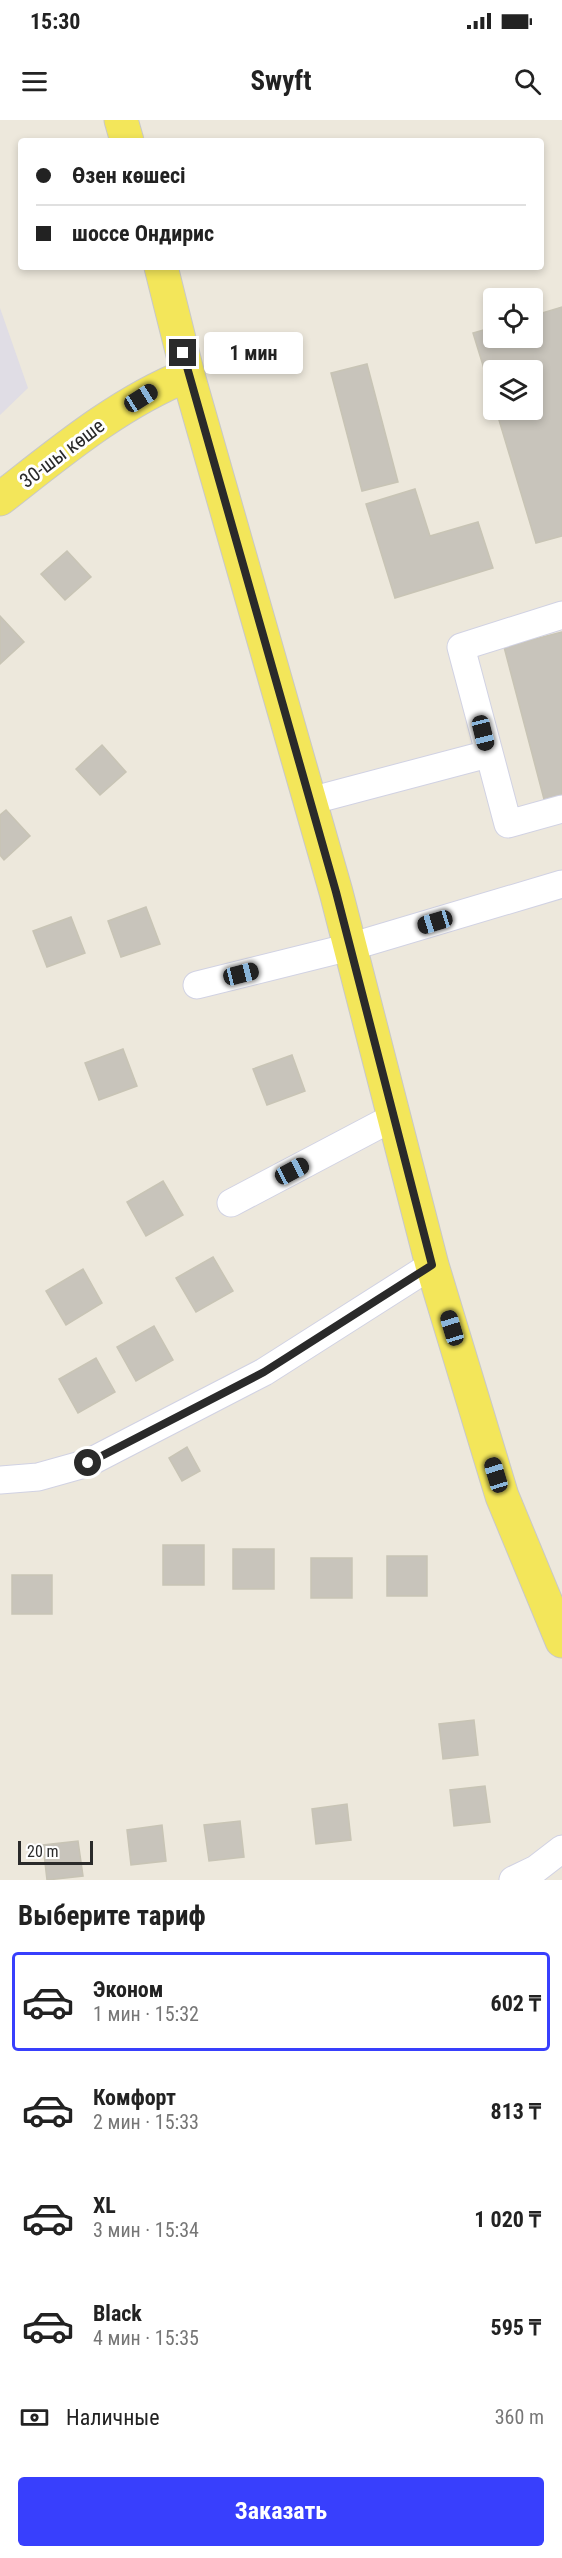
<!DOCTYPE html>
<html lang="ru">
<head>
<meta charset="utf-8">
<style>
	body { margin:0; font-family:"Roboto Condensed",sans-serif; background:#f6f6f6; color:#222; height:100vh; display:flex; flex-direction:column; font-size:22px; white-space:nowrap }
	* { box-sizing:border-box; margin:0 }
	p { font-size:20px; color:#767676 }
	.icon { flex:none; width:33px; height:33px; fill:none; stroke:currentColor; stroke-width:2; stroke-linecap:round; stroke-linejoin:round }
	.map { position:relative; height:1760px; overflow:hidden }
	.panel { display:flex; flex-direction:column; background:#fff; flex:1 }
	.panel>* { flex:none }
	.guide { position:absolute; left:18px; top:18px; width:526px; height:132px; border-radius:6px; box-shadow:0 3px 9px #0003; display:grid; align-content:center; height:132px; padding:0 18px; background:#fff }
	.buttons { position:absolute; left:483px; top:168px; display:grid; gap:12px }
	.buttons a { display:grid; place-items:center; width:60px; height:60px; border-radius:6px; background:#fff; box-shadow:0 3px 9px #0003; font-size:30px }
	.scale { position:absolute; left:18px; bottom:15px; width:75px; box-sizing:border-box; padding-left:6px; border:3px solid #2a2a2a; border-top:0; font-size:16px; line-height:21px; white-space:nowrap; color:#2a2a2a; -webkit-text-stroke:4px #fff; paint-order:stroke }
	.end { position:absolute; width:27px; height:27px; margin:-14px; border:8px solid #2a2a2a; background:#fff; box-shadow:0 0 0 3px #fff }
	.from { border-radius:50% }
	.bubble { position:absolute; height:42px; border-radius:6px; background:#fff; box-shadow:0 3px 9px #0003; font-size:20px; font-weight:700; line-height:42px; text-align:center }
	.car { position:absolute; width:18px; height:36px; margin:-18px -9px; border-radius:8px; box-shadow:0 0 4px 2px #0007; background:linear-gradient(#222 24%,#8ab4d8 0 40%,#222 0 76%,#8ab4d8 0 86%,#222 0) }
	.guide b { display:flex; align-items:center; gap:21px; height:57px; font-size:22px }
	.guide b+b { border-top:2px solid #e0e0e0 }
	.guide i { width:15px; height:15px; background:#222 }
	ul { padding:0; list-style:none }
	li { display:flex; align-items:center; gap:18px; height:99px; margin:0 12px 9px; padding:0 6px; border:3px solid transparent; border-radius:6px }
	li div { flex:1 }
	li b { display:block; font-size:22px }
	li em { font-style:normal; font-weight:700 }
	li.current { border-color:#383ffd }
	li>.icon { width:54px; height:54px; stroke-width:1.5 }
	h2 { padding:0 18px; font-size:27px; line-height:72px }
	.pay { display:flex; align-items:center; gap:15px; height:66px; padding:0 18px; font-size:22px }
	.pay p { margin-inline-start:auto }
	.action { display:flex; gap:12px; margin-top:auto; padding:12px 18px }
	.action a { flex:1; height:69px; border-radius:6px; background:#383ffd; color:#fff; font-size:24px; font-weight:700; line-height:69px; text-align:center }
	.status { display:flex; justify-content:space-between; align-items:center; height:42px; padding:0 30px; background:#fff; direction:ltr }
	.status svg { height:16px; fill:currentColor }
	header { display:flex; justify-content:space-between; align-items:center; height:78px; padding:0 18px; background:#fff; font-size:27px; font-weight:700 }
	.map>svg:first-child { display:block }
</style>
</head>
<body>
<div class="status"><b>15:30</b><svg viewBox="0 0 49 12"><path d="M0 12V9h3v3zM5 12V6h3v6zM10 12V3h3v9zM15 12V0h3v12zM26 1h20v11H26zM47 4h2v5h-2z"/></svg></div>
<header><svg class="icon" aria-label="menu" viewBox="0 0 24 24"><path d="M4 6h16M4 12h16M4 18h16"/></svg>Swyft<svg class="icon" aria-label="search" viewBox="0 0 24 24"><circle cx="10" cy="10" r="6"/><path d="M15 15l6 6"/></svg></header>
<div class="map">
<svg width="562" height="1760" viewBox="0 0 562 1760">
	<rect width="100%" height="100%" fill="#ede8dc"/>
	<polygon fill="#e0dde5" points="0,188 28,268 0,295"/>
	<g fill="#c8c4bb" stroke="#c8c4b5" stroke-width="1.5">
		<polygon points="562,187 562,416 536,423 496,290 532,290 532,250 494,250 494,281 473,213 494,207 494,218 532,218 532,196"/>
		<polygon points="367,244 398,362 362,371 331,253"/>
		<polygon points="415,369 430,416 478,402 493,448 395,478 366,384"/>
		<polygon points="67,431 91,457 65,480 41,454"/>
		<polygon points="0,496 24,522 0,544"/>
		<polygon points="562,512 562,678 545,683 504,527"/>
		<polygon points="102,625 126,652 100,675 76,649"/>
		<polygon points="6,690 30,716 4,740 0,735 0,695"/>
		<polygon points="146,787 160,824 121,837 108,801"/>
		<polygon points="71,797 85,833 47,847 33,811"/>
		<polygon points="123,929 137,966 99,980 85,943"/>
		<polygon points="292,935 305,971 267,985 253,949"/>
		<polygon points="163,1061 183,1095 146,1116 127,1082"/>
		<polygon points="213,1137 233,1171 196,1192 176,1158"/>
		<polygon points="83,1149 102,1183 66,1205 46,1171"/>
		<polygon points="154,1206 173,1240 136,1261 117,1227"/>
		<polygon points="96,1238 115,1272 78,1293 59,1259"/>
		<polygon points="187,1327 200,1351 182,1361 169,1338"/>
		<rect x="163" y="1425" width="41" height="40"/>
		<rect x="233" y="1429" width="41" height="40"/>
		<rect x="387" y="1436" width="40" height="40"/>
		<rect x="311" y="1438" width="41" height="40"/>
		<rect x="12" y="1455" width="40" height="39"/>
		<polygon points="474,1600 478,1635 443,1639 439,1604"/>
		<polygon points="485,1666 490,1702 454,1706 450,1670"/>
		<polygon points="347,1684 351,1720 316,1724 312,1689"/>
		<polygon points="240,1701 244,1737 209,1741 204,1705"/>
		<polygon points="162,1705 166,1741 131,1745 127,1710"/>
		<polygon points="78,1721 83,1756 47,1760 43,1725"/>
	</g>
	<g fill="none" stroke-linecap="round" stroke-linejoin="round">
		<defs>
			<g id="minor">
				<polyline points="562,495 461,527 508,704 562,689"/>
				<polyline points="310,681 488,634"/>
				<polyline points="197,865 350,827 562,764"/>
				<polyline points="231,1083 394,997"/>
				<polyline points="0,1360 38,1357 88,1343 264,1252 432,1145"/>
				<polyline points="513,1760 536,1749 562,1729"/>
			</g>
			<g id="major">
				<polyline points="121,0 127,21"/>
				<polyline points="161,147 188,255 336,772 432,1145 502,1376 562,1521"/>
				<path d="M0,379C59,333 118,283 188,255"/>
			</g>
		</defs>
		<use href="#minor" stroke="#d1d2e3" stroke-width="29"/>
		<use href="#major" stroke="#c8c8c8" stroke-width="35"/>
		<use href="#minor" stroke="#fff" stroke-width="27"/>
		<use href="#major" stroke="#f3e65a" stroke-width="33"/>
	</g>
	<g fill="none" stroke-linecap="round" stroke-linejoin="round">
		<polyline stroke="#2a2a2a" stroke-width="8" points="88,1343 264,1252 432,1145 336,772 183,233"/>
	</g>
	<g text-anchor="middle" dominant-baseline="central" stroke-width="6" stroke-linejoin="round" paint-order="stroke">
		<g font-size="20" fill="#2a2a2a" stroke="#fff">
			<text transform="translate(62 333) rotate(-37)">30-шы көше</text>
		</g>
	</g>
</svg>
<div class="buttons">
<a><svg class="icon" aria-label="locate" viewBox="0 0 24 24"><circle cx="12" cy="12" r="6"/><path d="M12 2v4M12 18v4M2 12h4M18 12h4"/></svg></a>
<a><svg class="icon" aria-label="layers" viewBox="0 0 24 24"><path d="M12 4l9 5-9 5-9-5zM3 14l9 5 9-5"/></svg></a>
</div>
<div class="scale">20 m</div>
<i class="end from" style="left:88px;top:1343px"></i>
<i class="end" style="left:183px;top:233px"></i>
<div class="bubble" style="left:204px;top:212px;width:99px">1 мин</div>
<i class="car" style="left:141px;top:278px;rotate:58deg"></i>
<i class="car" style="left:483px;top:613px;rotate:166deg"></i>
<i class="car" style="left:435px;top:802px;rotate:253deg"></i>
<i class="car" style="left:241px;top:854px;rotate:76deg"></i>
<i class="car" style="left:292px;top:1051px;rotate:62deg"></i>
<i class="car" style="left:452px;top:1208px;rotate:343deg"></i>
<i class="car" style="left:496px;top:1355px;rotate:343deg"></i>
<div class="guide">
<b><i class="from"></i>Өзен көшесі</b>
<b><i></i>шоссе Ондирис</b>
</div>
</div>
<section class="panel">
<h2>Выберите тариф</h2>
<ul>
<li class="current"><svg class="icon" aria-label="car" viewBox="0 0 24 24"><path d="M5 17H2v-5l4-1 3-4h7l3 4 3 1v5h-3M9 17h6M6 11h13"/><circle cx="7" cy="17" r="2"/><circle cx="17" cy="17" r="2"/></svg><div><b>Эконом</b><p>1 мин · 15:32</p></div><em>602 ₸</em></li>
<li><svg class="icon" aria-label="car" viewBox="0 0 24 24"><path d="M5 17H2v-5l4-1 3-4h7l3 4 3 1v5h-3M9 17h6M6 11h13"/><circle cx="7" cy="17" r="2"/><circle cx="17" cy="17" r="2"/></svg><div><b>Комфорт</b><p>2 мин · 15:33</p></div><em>813 ₸</em></li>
<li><svg class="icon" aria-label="car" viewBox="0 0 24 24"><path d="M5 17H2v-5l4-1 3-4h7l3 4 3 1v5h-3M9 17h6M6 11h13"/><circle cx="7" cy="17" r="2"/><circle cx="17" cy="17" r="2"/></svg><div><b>XL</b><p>3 мин · 15:34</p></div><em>1 020 ₸</em></li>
<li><svg class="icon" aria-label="car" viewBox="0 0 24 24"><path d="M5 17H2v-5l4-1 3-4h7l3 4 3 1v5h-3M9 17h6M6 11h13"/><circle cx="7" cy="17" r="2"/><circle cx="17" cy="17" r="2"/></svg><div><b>Black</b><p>4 мин · 15:35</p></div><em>595 ₸</em></li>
</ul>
<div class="pay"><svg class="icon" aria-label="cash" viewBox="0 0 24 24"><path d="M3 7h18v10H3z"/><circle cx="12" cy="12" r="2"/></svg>Наличные<p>360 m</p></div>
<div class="action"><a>Заказать</a></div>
</section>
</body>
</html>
